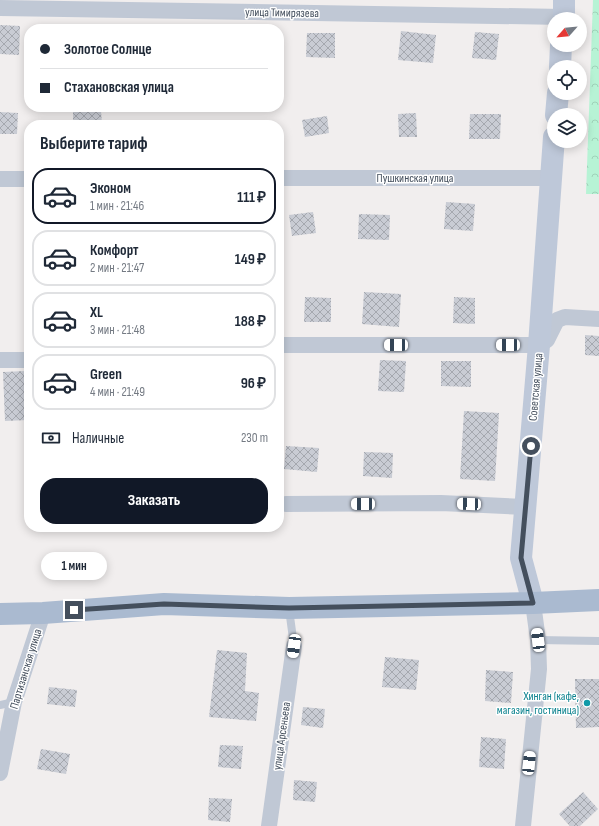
<!DOCTYPE html>
<html lang="ru">
<head>
<meta charset="utf-8">
<style>
	body { margin:0; font-family:"Sofia Sans Condensed",sans-serif; background:#f6f6f7; color:#1f2937; height:100vh; display:flex; flex-direction:column; font-size:15px; white-space:nowrap }
	* { box-sizing:border-box; margin:0 }
	p { font-size:13px; color:#747a83 }
	.icon { flex:none; width:22px; height:22px; fill:none; stroke:currentColor; stroke-width:2; stroke-linecap:round; stroke-linejoin:round }
	.map { position:relative; flex:1; overflow:hidden }
	.side { position:absolute; left:24px; top:120px; width:260px; height:412px; display:flex; flex-direction:column; background:#fff; border-radius:16px; box-shadow:0 2px 10px #0003 }
	.side>* { flex:none }
	.top-card { position:absolute; left:24px; top:24px; width:260px; height:88px; border-radius:16px; box-shadow:0 2px 10px #0003; display:grid; align-content:center; height:88px; padding:0 16px; background:#fff }
	.needle { width:26px; rotate:243deg }
	.buttons { position:absolute; left:547px; top:12px; display:grid; gap:8px }
	.buttons a { display:grid; place-items:center; width:40px; height:40px; border-radius:50%; background:#fff; box-shadow:0 2px 10px #0003; font-size:20px }
	.end { position:absolute; width:18px; height:18px; margin:-9px; border:5px solid #444f5d; background:#fff; box-shadow:0 0 0 2px #fff }
	.from { border-radius:50% }
	.bubble { position:absolute; height:28px; border-radius:14px; background:#fff; box-shadow:0 2px 10px #0003; font-size:13px; font-weight:700; line-height:28px; text-align:center }
	.car { position:absolute; width:12px; height:24px; margin:-12px -6px; border-radius:5px; box-shadow:0 0 3px 1px #0007; background:linear-gradient(#fff 24%,#345 0 40%,#fff 0 76%,#345 0 86%,#fff 0) }
	.top-card b { display:flex; align-items:center; gap:14px; height:38px; font-size:15px }
	.top-card b+b { border-top:1px solid #e0e1e3 }
	.top-card i { width:10px; height:10px; background:#1f2937 }
	ul { padding:0; list-style:none }
	li { display:flex; align-items:center; gap:12px; height:56px; margin:0 8px 6px; padding:0 8px; border:2px solid #e0e1e3; border-radius:16px }
	li div { flex:1 }
	li b { display:block; font-size:15px }
	li em { font-style:normal; font-weight:700 }
	li.on { border-color:#111827 }
	li>.icon { width:36px; height:36px; stroke-width:1.5 }
	h2 { padding:0 16px; font-size:18px; line-height:48px }
	.pay { display:flex; align-items:center; gap:10px; height:44px; padding:0 16px; font-size:15px }
	.pay p { margin-inline-start:auto }
	.cta { display:flex; gap:8px; margin-top:auto; padding:8px 16px }
	.cta a { flex:1; height:46px; border-radius:16px; background:#111827; color:#fff; font-size:16px; font-weight:700; line-height:46px; text-align:center }
	.map>svg:first-child { display:block }
</style>
</head>
<body>
<div class="map">
<svg width="599" height="826" viewBox="0 0 599 826">
	<defs>
		<pattern id="forest-crowns" width="20" height="18" patternUnits="userSpaceOnUse"><rect width="20" height="18" fill="#b7f3d5"/><path d="M2 6a3 3 0 1 1 6 0M12 15a3 3 0 1 1 6 0" fill="none" stroke="#9fd2b9"/></pattern>
		<pattern id="building-cross-hatch" width="8" height="8" patternUnits="userSpaceOnUse"><rect width="8" height="8" fill="#c9ccd4"/><path d="M0 0l8 8M0 8l8-8" fill="none" stroke="#a5a8af"/></pattern>
	</defs>
	<rect width="100%" height="100%" fill="#f1eeee"/>
	<polygon fill="url(#forest-crowns)" points="593,0 599,0 599,194 586,194"/>
	<g fill="url(#building-cross-hatch)">
		<polygon points="0,25 20,26 19,55 0,54"/>
		<polygon points="401,31 436,35 433,63 398,60"/>
		<polygon points="475,32 499,34 496,60 472,58"/>
		<polygon points="307,33 335,33 335,58 306,57"/>
		<polygon points="73,110 101,110 102,125 73,125"/>
		<polygon points="0,112 18,113 17,134 0,134"/>
		<polygon points="416,113 417,137 399,137 398,114"/>
		<polygon points="470,114 501,114 500,139 469,139"/>
		<polygon points="327,116 329,133 305,137 302,120"/>
		<polygon points="446,202 475,204 473,231 444,229"/>
		<polygon points="313,212 316,233 292,236 289,215"/>
		<polygon points="359,214 390,215 389,240 358,239"/>
		<polygon points="364,292 401,294 399,327 362,324"/>
		<polygon points="305,297 331,298 331,322 304,322"/>
		<polygon points="454,297 475,298 475,324 453,323"/>
		<polygon points="585,335 599,336 599,356 585,355"/>
		<polygon points="380,360 406,361 404,392 378,391"/>
		<polygon points="441,361 471,361 471,387 441,386"/>
		<polygon points="26,371 28,420 5,421 3,372"/>
		<polygon points="464,411 499,413 495,481 460,479"/>
		<polygon points="286,446 319,448 317,472 284,469"/>
		<polygon points="364,452 393,453 392,478 363,476"/>
		<polygon points="217,650 247,653 245,691 259,693 256,721 209,717"/>
		<polygon points="385,657 419,660 416,690 382,687"/>
		<polygon points="486,670 513,672 511,703 485,701"/>
		<polygon points="575,679 599,679 599,727 576,728"/>
		<polygon points="49,687 77,690 75,707 47,704"/>
		<polygon points="303,707 325,709 323,728 301,725"/>
		<polygon points="481,737 506,739 504,769 479,767"/>
		<polygon points="220,745 243,746 241,769 218,767"/>
		<polygon points="41,749 70,754 66,774 37,769"/>
		<polygon points="294,780 317,782 315,802 293,800"/>
		<polygon points="583,792 598,809 580,826 570,826 559,814"/>
		<polygon points="209,798 232,799 230,822 208,820"/>
	</g>
	<g fill="none" stroke-linecap="round" stroke-linejoin="round">
		<g stroke="#c0c8d5" stroke-width="8">
			<polyline points="289,609 294,646"/>
			<polyline points="538,640 599,641"/>
			<polyline points="0,705 14,702"/>
		</g>
		<g stroke="#c0c8d5" stroke-width="16">
			<polyline points="0,8 564,17"/>
			<polyline points="279,178 551,178"/>
			<polyline points="0,179 29,179"/>
			<polyline points="279,345 539,345 547,340 557,320 565,317 599,319"/>
			<polyline points="0,360 29,360"/>
			<polyline points="286,504 441,503 525,507"/>
			<polyline points="0,773 14,702 43,613"/>
			<polyline points="269,826 294,646"/>
			<polyline points="523,826 539,669 538,640 533,603"/>
		</g>
		<g stroke="#bec8d9" stroke-width="22">
			<polyline points="564,19 564,0"/>
			<polyline points="560,67 561,45"/>
			<polyline points="556,115 558,93"/>
			<polyline points="533,603 521,558 539,345 554,137"/>
		</g>
		<polyline stroke="#aabad0" stroke-width="22" points="0,614 43,613 164,604 289,608 533,603 599,600"/>
	</g>
	<g fill="none" stroke-linecap="round" stroke-linejoin="round">
		<polyline stroke="#444f5d" stroke-width="5" points="74,610 164,604 289,608 533,603 521,558 531,446"/>
	</g>
	<circle fill="#0f9aa8" stroke="#fff" stroke-width="1.5" cx="587" cy="703" r="4"/>
	<g text-anchor="middle" dominant-baseline="central" stroke-width="3" stroke-linejoin="round" paint-order="stroke">
		<g font-size="12" fill="#444f5d" stroke="#fff">
			<text transform="translate(282 13) rotate(1)">улица Тимирязева</text>
			<text x="415" y="178">Пушкинская улица</text>
			<text transform="translate(536 387) rotate(-85)">Советская улица</text>
			<text transform="translate(26 669) rotate(-73)">Партизанская улица</text>
			<text transform="translate(282 736) rotate(-82)">улица Арсеньева</text>
		</g>
		<g font-size="12" fill="#0d838f" stroke="#fff" text-anchor="end">
			<text x="579" y="696">Хинган (кафе,<tspan x="579" dy="14">магазин, гостиница)</tspan></text>
		</g>
	</g>
</svg>
<div class="buttons">
<a><svg class="needle" viewBox="-14 -14 28 28"><path d="M0-13l5 13h-10z" fill="#e53935"/><path d="M0 13l5-13h-10z" fill="#747a83"/></svg></a>
<a><svg class="icon" aria-label="locate" viewBox="0 0 24 24"><circle cx="12" cy="12" r="6"/><path d="M12 2v4M12 18v4M2 12h4M18 12h4"/></svg></a>
<a><svg class="icon" aria-label="layers" viewBox="0 0 24 24"><path d="M12 4l9 5-9 5-9-5zM3 14l9 5 9-5"/></svg></a>
</div>
<i class="end from" style="left:531px;top:446px"></i>
<i class="end" style="left:74px;top:610px"></i>
<div class="bubble" style="left:41px;top:552px;width:66px">1 мин</div>
<i class="car" style="left:396px;top:345px;rotate:270deg"></i>
<i class="car" style="left:508px;top:345px;rotate:270deg"></i>
<i class="car" style="left:363px;top:504px;rotate:270deg"></i>
<i class="car" style="left:469px;top:504px;rotate:272deg"></i>
<i class="car" style="left:538px;top:640px;rotate:353deg"></i>
<i class="car" style="left:294px;top:646px;rotate:188deg"></i>
<i class="car" style="left:529px;top:763px;rotate:6deg"></i>
<div class="top-card">
<b><i class="from"></i>Золотое Солнце</b>
<b><i></i>Стахановская улица</b>
</div>
<section class="side">
<h2>Выберите тариф</h2>
<ul>
<li class="on"><svg class="icon" aria-label="car" viewBox="0 0 24 24"><path d="M5 17H2v-5l4-1 3-4h7l3 4 3 1v5h-3M9 17h6M6 11h13"/><circle cx="7" cy="17" r="2"/><circle cx="17" cy="17" r="2"/></svg><div><b>Эконом</b><p>1 мин · 21:46</p></div><em>111 ₽</em></li>
<li><svg class="icon" aria-label="car" viewBox="0 0 24 24"><path d="M5 17H2v-5l4-1 3-4h7l3 4 3 1v5h-3M9 17h6M6 11h13"/><circle cx="7" cy="17" r="2"/><circle cx="17" cy="17" r="2"/></svg><div><b>Комфорт</b><p>2 мин · 21:47</p></div><em>149 ₽</em></li>
<li><svg class="icon" aria-label="car" viewBox="0 0 24 24"><path d="M5 17H2v-5l4-1 3-4h7l3 4 3 1v5h-3M9 17h6M6 11h13"/><circle cx="7" cy="17" r="2"/><circle cx="17" cy="17" r="2"/></svg><div><b>XL</b><p>3 мин · 21:48</p></div><em>188 ₽</em></li>
<li><svg class="icon" aria-label="car" viewBox="0 0 24 24"><path d="M5 17H2v-5l4-1 3-4h7l3 4 3 1v5h-3M9 17h6M6 11h13"/><circle cx="7" cy="17" r="2"/><circle cx="17" cy="17" r="2"/></svg><div><b>Green</b><p>4 мин · 21:49</p></div><em>96 ₽</em></li>
</ul>
<div class="pay"><svg class="icon" aria-label="cash" viewBox="0 0 24 24"><path d="M3 7h18v10H3z"/><circle cx="12" cy="12" r="2"/></svg>Наличные<p>230 m</p></div>
<div class="cta"><a>Заказать</a></div>
</section>
</div>
</body>
</html>
